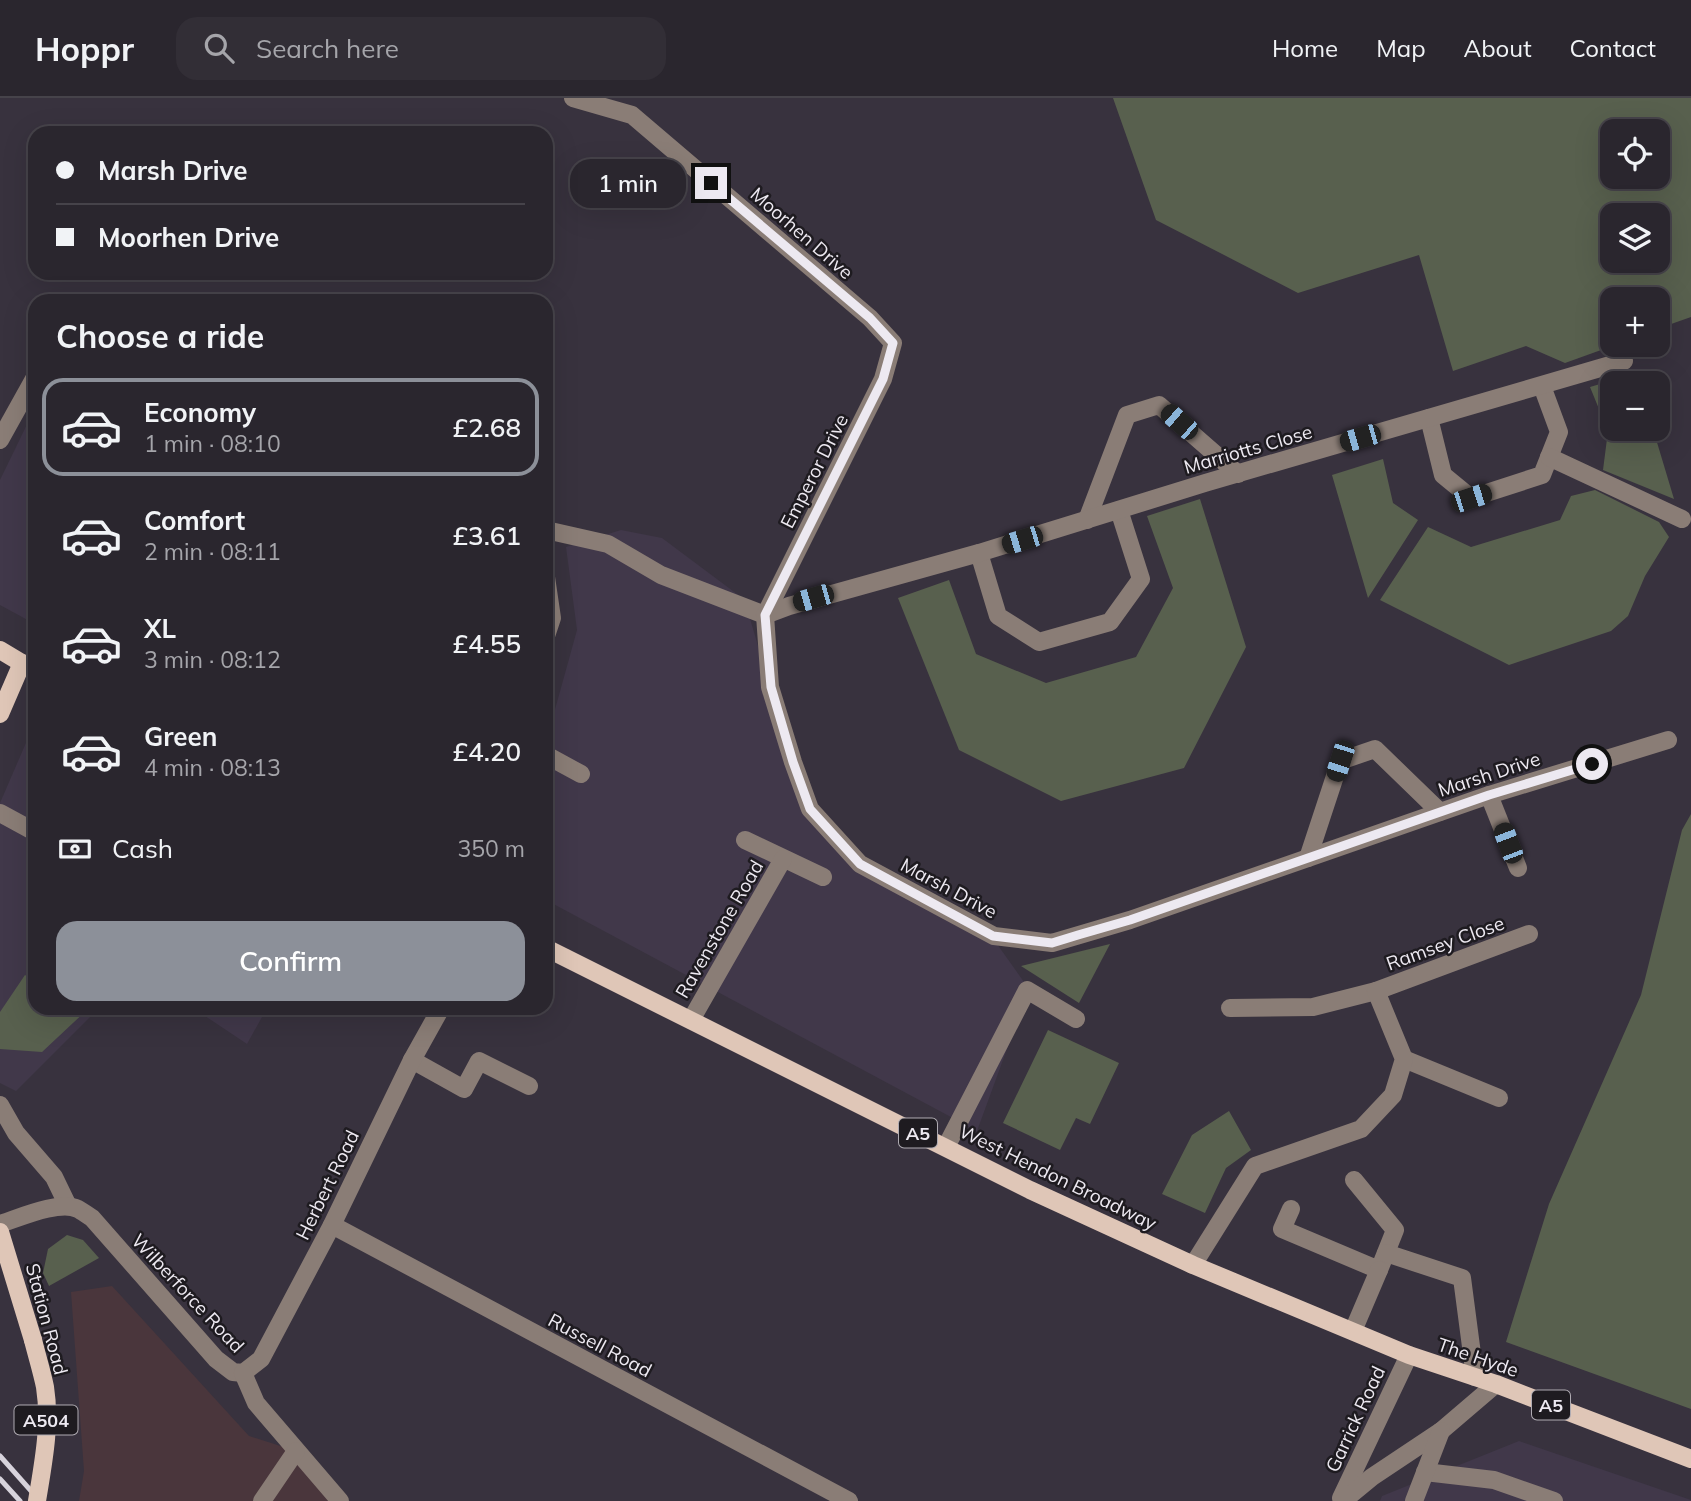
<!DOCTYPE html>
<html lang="en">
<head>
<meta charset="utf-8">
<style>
	body { margin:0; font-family:Mulish,sans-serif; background:#322e36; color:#f1f3f6; height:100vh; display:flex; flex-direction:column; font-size:26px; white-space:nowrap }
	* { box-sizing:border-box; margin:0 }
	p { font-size:23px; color:#a5a5aa }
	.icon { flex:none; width:38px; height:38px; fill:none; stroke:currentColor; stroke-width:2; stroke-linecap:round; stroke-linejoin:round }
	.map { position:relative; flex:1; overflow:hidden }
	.side { position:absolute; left:28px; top:196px; width:525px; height:721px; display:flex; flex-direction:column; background:#2a262e; border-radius:21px; box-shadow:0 7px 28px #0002,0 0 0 2px #46434a }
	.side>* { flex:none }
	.guide { position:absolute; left:28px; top:28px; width:525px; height:154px; border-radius:21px; box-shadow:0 7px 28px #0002,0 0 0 2px #46434a; display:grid; align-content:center; height:154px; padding:0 28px; background:#2a262e }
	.controls { position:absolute; left:1600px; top:21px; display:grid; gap:14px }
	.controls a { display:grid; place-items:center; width:70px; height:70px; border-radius:14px; background:#2a262e; box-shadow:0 7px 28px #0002,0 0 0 2px #46434a; font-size:35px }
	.end { position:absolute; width:32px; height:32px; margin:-16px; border:9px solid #ede9f1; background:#111; box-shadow:0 0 0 4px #111 }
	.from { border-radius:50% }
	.bubble { position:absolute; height:49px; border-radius:21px; background:#2a262e; box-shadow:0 7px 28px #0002,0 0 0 2px #46434a; font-size:23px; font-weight:600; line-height:49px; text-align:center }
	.car { position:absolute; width:21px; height:42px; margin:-21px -10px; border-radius:9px; box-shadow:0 0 5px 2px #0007; background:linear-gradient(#222 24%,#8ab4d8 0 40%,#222 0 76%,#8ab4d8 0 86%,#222 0) }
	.guide b { display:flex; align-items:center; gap:24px; height:66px; font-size:26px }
	.guide b+b { border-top:2px solid #46434a }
	.guide i { width:18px; height:18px; background:#f1f3f6 }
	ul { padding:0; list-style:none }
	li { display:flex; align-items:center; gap:21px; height:98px; margin:0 14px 10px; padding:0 14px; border:4px solid transparent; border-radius:21px }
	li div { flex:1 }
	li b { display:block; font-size:26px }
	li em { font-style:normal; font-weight:600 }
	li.active { border-color:#8c9099 }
	li>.icon { width:63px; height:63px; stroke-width:1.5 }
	h2 { padding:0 28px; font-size:32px; line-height:84px }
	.pay { display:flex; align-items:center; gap:18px; height:77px; padding:0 28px; font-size:26px }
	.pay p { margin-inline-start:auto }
	.primary-button { display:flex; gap:14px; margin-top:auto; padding:14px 28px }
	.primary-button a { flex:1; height:80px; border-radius:21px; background:#8c9099; color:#fff; font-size:28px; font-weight:600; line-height:80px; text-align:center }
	header { display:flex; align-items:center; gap:42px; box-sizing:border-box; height:98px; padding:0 35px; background:#2a262e; border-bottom:2px solid #46434a }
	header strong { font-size:33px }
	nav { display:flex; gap:38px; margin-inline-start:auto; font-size:24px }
	.search { width:490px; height:63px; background:#322e36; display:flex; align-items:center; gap:18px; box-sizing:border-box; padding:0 24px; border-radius:21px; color:#a5a5aa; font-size:26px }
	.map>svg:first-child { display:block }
</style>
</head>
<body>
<header>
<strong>Hoppr</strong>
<div class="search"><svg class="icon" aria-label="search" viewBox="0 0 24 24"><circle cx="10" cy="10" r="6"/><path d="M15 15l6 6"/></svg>Search here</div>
<nav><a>Home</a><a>Map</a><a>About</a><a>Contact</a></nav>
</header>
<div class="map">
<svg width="1691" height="1403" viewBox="0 0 1691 1403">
	<rect width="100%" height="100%" fill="#38323e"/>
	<g fill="#41384a">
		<polygon points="35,310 35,526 0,507 0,382"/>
		<polygon points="621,432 662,440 765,517 748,514 806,710 859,766 992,839 1029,891 977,1033 546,802 546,644 577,532 566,449"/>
		<polygon points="35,624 35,910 99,910 16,993 0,985 0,705"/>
		<polygon points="193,910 267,910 247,946"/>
		<polygon points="1519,1343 1691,1402 1691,1403 1380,1403 1382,1398"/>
	</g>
	<polygon fill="#4a363c" points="112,1188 249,1338 296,1353 340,1403 79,1403 84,1373 71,1194"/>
	<g fill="#58604e" fill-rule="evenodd">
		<path d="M1113,0H1691V219L1657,231V201H1612V247H1615L1565,265L1526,248L1453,273L1419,157L1298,195L1156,122ZM1612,33H1657V79H1612ZM1612,117H1657V163H1612Z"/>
		<polygon points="1637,275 1640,285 1612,285 1612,331 1653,331 1674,401 1603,372 1608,333 1590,289"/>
		<polygon points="1383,361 1393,405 1418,422 1368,500 1332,377"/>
		<polygon points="1595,392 1659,424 1669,439 1645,478 1628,518 1611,533 1509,567 1380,502 1428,429 1471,449 1560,422 1571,398"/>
		<polygon points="1200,401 1246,549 1184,670 1061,703 959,652 898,500 949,482 976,556 1046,585 1136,559 1173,490 1147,418"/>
		<polygon points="1691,716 1691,1311 1506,1244 1549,1106 1641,897 1682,732"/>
		<polygon points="1110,846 1079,905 1021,868"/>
		<polygon points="25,877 35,884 35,910 89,910 42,954 0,951 0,914"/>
		<polygon points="1048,932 1119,965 1090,1026 1076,1020 1060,1052 1003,1025"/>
		<polygon points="1229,1013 1251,1052 1226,1070 1205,1115 1162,1096 1192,1037"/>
		<polygon points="67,1137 83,1142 99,1160 49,1188 43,1175 48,1151"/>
	</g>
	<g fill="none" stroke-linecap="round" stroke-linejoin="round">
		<g stroke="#8a7d76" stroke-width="18">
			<polyline points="573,0 632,17 870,220 893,245 883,281 765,517"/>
			<polyline points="1429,320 1443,377 1471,400 1542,377 1559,334 1542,288"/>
			<polyline points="0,342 35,279"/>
			<polyline points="1549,359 1682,421"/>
			<polyline points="1087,422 1127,317 1159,307 1238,376"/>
			<polyline points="546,432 608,446 661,477 765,517 770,589 793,664 810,711 860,766 994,838 1052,845 1130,822 1489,697 1668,642"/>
			<polyline points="979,455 998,518 1039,544 1110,524 1141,481 1119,412"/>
			<polyline points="546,479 552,520 546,538"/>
			<polyline points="765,517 789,508 979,455 1205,385 1624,263"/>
			<polyline points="546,657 581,676"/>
			<polyline points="1489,697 1518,770"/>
			<polyline points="0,715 35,734"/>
			<polyline points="745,742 823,779"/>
			<polyline points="1308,760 1340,663 1375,651 1440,714"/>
			<polyline points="1230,910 1313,909 1376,893"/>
			<polyline points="691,922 783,761"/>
			<polyline points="1404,961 1499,1000"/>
			<polyline points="412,962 464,991 479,963 529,988"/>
			<polyline points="0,1007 16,1035 54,1079 68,1108"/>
			<polyline points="946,1049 1027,892 1076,921"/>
			<polyline points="1291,1111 1282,1131 1379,1172 1395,1132 1354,1082"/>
			<path d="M0,1126C19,1120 59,1102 78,1111C82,1113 87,1117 92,1120L216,1261L233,1274L243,1275"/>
			<polyline points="332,1127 849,1403"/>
			<polyline points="1386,1155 1462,1180 1475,1279"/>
			<polyline points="1193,1167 1255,1068 1361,1031 1393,997 1404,961 1376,893 1529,836"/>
			<polyline points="1353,1233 1379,1172"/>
			<polyline points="243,1275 261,1261 332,1127 412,962 441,910"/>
			<polyline points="243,1275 256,1305 340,1403"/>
			<polyline points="1425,1374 1494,1382 1554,1403"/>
			<polyline points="1341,1400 1409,1257"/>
			<polyline points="262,1403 296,1353"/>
			<polyline points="1343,1403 1372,1379 1441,1333 1496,1286"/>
			<polyline points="1414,1403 1441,1333"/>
		</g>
		<g stroke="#dfc6b7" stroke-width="18">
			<polyline points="0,552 35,573"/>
			<polyline points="0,616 22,565"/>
			<polyline points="546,850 1030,1092 1193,1167 1409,1257 1496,1286 1691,1361"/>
			<polyline points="0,1134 33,1242"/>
		</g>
		<g stroke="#d7d3dc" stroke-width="5">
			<polyline points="0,1358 40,1403"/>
			<polyline points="0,1381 20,1403"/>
		</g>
		<path stroke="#dfc6b7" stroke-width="18" d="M33,1242C37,1258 42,1274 45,1289C51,1327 43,1366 37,1403"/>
	</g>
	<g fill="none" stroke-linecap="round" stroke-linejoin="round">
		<polyline stroke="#ede9f1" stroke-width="9" points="711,85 870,220 893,245 883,281 765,517 771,589 793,664 810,711 860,766 993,838 1052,845 1078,837 1130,822 1489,697 1592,666"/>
	</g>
	<g text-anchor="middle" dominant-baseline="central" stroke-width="5" stroke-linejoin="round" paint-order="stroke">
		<g fill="#1e1b20" stroke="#afabb2" stroke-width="2">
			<rect x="899" y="1020.5" width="38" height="29" rx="5"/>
			<rect x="1532" y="1292.5" width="38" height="29" rx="5"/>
			<rect x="14.5" y="1307.5" width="63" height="29" rx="5"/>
		</g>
		<g font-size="18" font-weight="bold" fill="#ede9f1">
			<text x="918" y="1035">A5</text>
			<text x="1551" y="1307">A5</text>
			<text x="46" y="1322">A504</text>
		</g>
		<g font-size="19" fill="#ede9f1" stroke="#1e1b20">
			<text transform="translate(802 135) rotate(41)">Moorhen Drive</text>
			<text transform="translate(1248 351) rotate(-16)">Marriotts Close</text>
			<text transform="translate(814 373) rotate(-63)">Emperor Drive</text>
			<text transform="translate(1489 676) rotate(-18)">Marsh Drive</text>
			<text transform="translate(949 790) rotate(28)">Marsh Drive</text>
			<text transform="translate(719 831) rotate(-60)">Ravenstone Road</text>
			<text transform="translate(1445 845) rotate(-20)">Ramsey Close</text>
			<text transform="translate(1058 1079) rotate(26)">West Hendon Broadway</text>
			<text transform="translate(327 1087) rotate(-64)">Herbert Road</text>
			<text transform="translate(188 1195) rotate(47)">Wilberforce Road</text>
			<text transform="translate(47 1221) rotate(75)">Station Road</text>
			<text transform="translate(600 1247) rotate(28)">Russell Road</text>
			<text transform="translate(1478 1259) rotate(19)">The Hyde</text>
			<text transform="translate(1355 1321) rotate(-65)">Garrick Road</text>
		</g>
	</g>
</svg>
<div class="controls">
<a><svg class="icon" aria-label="locate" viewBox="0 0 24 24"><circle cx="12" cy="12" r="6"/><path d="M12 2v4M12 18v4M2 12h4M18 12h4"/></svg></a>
<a><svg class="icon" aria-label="layers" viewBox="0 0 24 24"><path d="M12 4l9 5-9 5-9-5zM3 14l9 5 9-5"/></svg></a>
<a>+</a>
<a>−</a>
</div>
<i class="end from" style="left:1592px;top:666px"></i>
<i class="end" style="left:711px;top:85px"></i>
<div class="bubble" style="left:570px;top:61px;width:116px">1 min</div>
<i class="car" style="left:1179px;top:324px;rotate:311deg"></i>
<i class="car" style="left:1360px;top:340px;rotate:254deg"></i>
<i class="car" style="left:1471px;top:400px;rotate:72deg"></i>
<i class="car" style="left:1022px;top:442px;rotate:253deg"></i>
<i class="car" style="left:813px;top:500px;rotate:254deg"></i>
<i class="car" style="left:1340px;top:663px;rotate:198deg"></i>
<i class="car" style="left:1508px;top:745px;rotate:339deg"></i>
<div class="guide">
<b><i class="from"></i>Marsh Drive</b>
<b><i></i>Moorhen Drive</b>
</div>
<section class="side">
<h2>Choose a ride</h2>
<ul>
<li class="active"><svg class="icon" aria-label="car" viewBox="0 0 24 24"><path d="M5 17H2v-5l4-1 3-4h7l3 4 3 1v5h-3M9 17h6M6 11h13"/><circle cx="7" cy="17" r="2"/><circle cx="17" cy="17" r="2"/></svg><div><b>Economy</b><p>1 min · 08:10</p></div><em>£2.68</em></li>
<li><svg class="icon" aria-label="car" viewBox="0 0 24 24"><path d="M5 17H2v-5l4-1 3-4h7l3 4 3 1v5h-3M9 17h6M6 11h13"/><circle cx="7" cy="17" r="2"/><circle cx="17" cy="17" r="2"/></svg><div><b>Comfort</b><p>2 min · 08:11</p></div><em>£3.61</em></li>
<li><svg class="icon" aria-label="car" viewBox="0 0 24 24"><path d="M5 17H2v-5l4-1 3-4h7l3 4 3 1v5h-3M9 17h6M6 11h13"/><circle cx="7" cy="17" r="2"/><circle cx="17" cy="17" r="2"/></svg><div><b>XL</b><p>3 min · 08:12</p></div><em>£4.55</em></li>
<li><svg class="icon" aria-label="car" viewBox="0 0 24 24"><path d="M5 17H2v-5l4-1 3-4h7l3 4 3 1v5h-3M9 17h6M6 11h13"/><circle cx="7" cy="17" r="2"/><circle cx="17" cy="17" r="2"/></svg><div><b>Green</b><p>4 min · 08:13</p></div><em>£4.20</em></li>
</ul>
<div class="pay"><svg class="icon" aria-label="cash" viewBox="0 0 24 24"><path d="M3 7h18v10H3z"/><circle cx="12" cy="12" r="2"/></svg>Cash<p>350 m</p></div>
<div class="primary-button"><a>Confirm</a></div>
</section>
</div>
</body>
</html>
